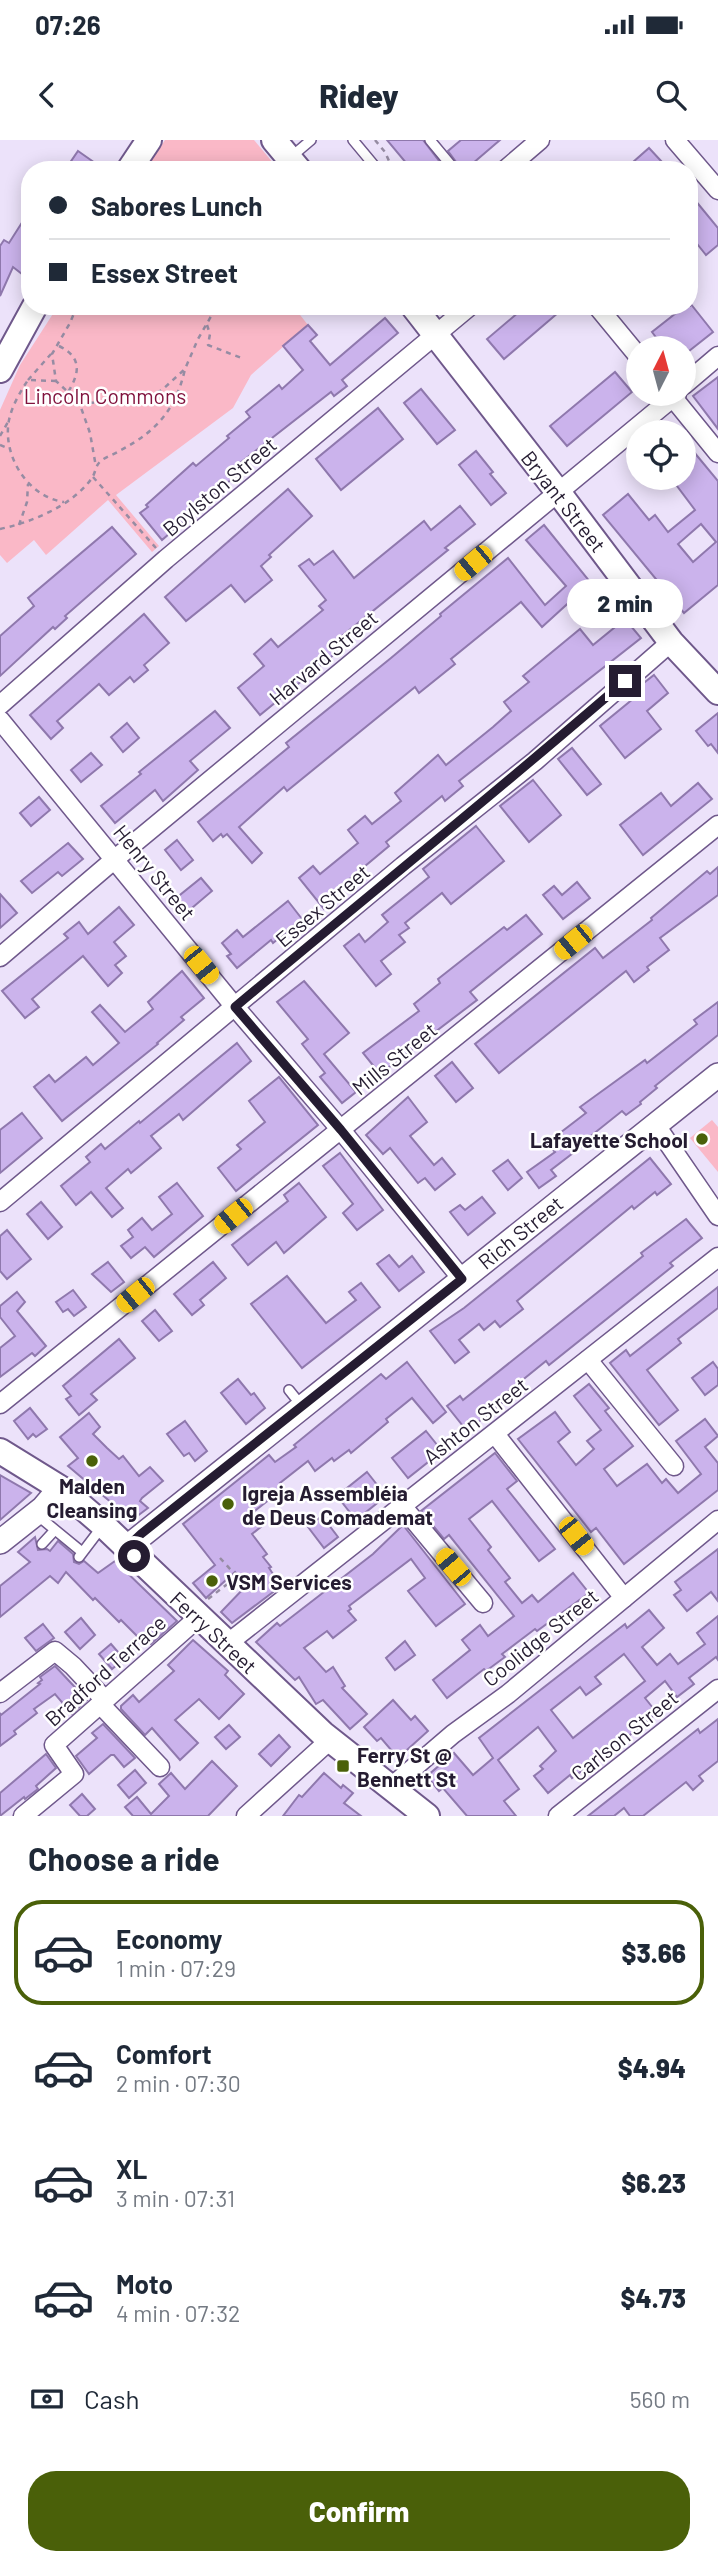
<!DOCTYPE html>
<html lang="en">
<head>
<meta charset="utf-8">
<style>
	body { margin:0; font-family:Barlow,sans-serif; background:#f2f2f3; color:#1f2937; height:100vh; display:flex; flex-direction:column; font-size:26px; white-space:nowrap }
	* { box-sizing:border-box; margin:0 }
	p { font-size:23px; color:#747a83 }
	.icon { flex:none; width:38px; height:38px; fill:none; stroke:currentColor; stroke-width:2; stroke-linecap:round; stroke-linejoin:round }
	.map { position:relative; height:1676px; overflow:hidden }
	.side { display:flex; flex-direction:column; background:#fff; flex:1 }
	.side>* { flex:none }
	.banner { position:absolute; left:21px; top:21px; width:677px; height:154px; border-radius:28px; box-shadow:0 4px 18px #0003; display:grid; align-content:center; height:154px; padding:0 28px; background:#fff }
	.needle { width:46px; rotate:6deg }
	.tools { position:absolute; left:626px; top:196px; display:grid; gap:14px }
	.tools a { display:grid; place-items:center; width:70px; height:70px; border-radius:50%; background:#fff; box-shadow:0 4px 18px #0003; font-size:35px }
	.end { position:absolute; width:32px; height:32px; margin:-16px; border:9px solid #251c31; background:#fff; box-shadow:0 0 0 4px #fff }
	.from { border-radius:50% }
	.bubble { position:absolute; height:49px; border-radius:24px; background:#fff; box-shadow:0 4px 18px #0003; font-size:23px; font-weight:800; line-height:49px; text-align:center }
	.car { position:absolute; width:21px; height:42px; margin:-21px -10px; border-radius:9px; box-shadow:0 0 5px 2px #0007; background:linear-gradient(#f5c518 24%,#345 0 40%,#f5c518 0 76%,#345 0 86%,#f5c518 0) }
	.banner b { display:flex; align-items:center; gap:24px; height:66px; font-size:26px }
	.banner b+b { border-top:2px solid #e0e1e3 }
	.banner i { width:18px; height:18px; background:#1f2937 }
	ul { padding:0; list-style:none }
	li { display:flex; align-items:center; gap:21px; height:105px; margin:0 14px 10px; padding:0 14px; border:4px solid transparent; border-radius:28px }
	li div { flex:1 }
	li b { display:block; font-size:26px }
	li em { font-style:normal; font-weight:800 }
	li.on { border-color:#4a6009 }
	li>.icon { width:63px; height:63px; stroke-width:1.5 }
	h2 { padding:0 28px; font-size:32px; line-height:84px }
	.pay { display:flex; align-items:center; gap:18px; height:77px; padding:0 28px; font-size:26px }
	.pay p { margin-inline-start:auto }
	.cta { display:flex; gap:14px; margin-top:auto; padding:14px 28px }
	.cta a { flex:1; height:80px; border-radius:28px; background:#4a6009; color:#fff; font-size:28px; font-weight:800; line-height:80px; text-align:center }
	.status { display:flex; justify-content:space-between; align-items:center; height:49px; padding:0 35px; background:#fff; direction:ltr }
	.status svg { height:19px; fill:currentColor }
	header { display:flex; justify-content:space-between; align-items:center; height:91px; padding:0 28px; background:#fff; font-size:32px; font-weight:800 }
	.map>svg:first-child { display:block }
</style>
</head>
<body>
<div class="status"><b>07:26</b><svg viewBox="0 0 49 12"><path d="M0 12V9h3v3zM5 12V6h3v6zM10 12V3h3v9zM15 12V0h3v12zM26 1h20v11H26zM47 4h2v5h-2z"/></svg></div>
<header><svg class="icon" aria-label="back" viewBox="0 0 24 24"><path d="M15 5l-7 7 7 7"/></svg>Ridey<svg class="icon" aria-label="search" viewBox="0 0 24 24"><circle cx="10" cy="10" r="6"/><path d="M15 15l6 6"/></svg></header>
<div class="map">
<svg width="718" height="1676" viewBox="0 0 718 1676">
	<rect width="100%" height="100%" fill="#ece2fa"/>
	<g fill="#fab8c7">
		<polygon points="165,0 254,0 279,30 145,30"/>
		<polygon points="58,166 293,166 308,185 251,235 233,268 116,355 159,406 152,412 108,360 46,415 34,400 7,423 0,415 0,270 20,225"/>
		<polygon points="712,980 718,987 718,1032 690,998"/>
	</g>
	<g fill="#cbb3ec" stroke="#8f78ad" stroke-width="2" fill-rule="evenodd">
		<polygon points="387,0 423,0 446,30 412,30"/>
		<polygon points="461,0 500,0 465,30 462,30 448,11"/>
		<polygon points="649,8 662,22 653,30 624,30"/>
		<polygon points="78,11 105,30 65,30"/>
		<polygon points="690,54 718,88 718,105 706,115 690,95"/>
		<polygon points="30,70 30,122 22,134 13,127 0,156 0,106 4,100 9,103"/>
		<polygon points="690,163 713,192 684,215 684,208 664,208 652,192 685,166 690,166"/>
		<polygon points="526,166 566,166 504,219 487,199"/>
		<polygon points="385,178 398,193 342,240 347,246 334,256 331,252 236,326 241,331 162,400 140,373 148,367 146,365 193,323 196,326 229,298 227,296 250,277 246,272 279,245 282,249 303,230 283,206 308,185 317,195 310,201 330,225"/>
		<polygon points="615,232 632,252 567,306 550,286"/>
		<polygon points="718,237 718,289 693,256"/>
		<polygon points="421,249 455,290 437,304 404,263"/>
		<polygon points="378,268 403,299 341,350 316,319"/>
		<path d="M684,300L718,341V445L684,473L603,375L628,354L649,380L655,375L668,392L695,370L671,338H684ZM701,384L716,402L693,422L678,404Z"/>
		<polygon points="476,311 493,332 490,334 506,353 491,365 459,325"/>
		<polygon points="288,349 312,376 269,415 271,417 261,426 272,440 245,462 231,445 186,481 165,457"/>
		<polygon points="460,366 475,384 445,408 448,410 331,505 337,512 260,575 238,548 264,526 254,514 271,499 278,507 323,470 319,466 326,460 299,426 309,419 314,425 333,411 354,438 424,381 431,390"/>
		<polygon points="544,385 595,448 579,461 575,457 542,487 521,462 451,519 455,524 419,553 415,547 287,651 284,647 239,687 262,713 252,723 227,694 223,697 221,694 213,701 198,682 289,607 286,603 391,518 441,476 440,474 508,418 545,465 566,446 526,400"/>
		<polygon points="112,387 136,414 65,476 67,478 55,489 53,487 0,536 0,496 34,466 28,458"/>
		<polygon points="144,474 169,503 144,525 148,530 134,542 130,537 109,555 99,544 57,581 63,588 51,599 30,575"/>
		<polygon points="625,479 641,498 459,641 463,646 445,661 442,656 386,702 389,706 334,752 338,758 324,769 299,738 313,726 320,734 358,703 348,690 365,676 372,684 401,661 395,653 438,615 446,625 493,587 511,571 504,562 529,542 523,536 580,489 593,505"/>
		<polygon points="654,535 668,553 647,571 661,589 625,618 600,586 639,554 636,549"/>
		<polygon points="215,571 230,588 190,621 198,630 163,661 155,650 115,683 101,666 141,634 139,632"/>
		<polygon points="718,573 718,613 711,604 708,606 696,591"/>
		<polygon points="127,583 139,598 123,612 111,597"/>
		<polygon points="572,608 601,644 587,655 558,619"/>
		<polygon points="91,613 102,625 81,642 71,630"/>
		<polygon points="533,640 561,675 529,702 500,666"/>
		<polygon points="698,643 712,659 643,715 620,685 661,653 671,666"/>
		<polygon points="39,657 50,670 31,686 20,673"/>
		<polygon points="476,686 504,721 451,764 442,753 405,783 409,788 399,795 405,802 381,821 391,834 376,846 344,806 359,794 365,802 388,782 382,775 429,737 423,729"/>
		<polygon points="177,700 193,720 181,730 165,710"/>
		<polygon points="68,703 83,719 62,736 58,732 32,753 21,741"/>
		<polygon points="718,727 718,755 660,798 669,810 647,827 649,830 634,842 626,831 499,933 475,904 595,808 603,818 652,780 651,778 707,731 710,734"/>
		<polygon points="201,738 212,751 186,773 175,759"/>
		<polygon points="577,742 590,758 563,779 543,755 554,746 562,755"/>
		<polygon points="0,754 17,773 0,788"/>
		<polygon points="288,761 302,779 273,803 271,800 237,828 227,816 231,814 222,803 237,790 243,797"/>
		<polygon points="119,767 134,785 114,802 126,816 115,825 122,833 108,846 83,816 32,859 39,867 25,878 2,851 68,798 64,794 79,782 88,794"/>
		<polygon points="526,775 542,794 470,852 477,860 380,934 363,913 419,871 414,864 440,843 438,839 504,787 507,790"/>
		<polygon points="182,831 204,858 181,877 184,880 157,903 158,904 62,981 34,947 49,935 55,942 86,917 93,925 119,903 92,872 100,865 125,892 153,869 148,862"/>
		<polygon points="304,841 349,893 324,914 356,952 342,963 320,937 325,933 302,904 308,899 277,862"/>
		<polygon points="718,862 718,895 655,946 657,948 640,962 641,964 626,975 622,971 592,995 594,997 551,1030 556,1036 539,1048 527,1032 555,1012 547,1003 586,973 580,967 645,920 647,923 697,884 694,880"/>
		<polygon points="237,903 251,921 183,980 179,974 151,996 161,1008 131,1033 128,1029 106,1048 123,1068 112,1077 91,1052 76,1065 61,1046 90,1022 86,1017 101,1004 105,1009 139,981 140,983"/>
		<polygon points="452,922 473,948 456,962 435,936"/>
		<polygon points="279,937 318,985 236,1051 218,1028 241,1009 237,1005 265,982 249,961"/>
		<polygon points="408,957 427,982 410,996 434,1025 442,1018 455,1034 435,1050 425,1038 418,1043 390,1008 383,1014 366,995"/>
		<polygon points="22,973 42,998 0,1033 0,990"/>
		<polygon points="340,1013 383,1070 357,1090 343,1073 353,1064 323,1026"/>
		<polygon points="650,1018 671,1044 657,1055 655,1052 634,1069 632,1066 517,1161 523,1169 500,1187 495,1181 484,1190 479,1184 459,1200 469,1212 455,1223 430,1191 464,1168"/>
		<polygon points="508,1020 522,1038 508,1050 493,1031"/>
		<polygon points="177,1043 203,1076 154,1117 145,1107 131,1118 121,1106 133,1097 128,1090 142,1078 152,1090 172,1074 159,1057"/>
		<polygon points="299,1043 326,1077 284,1113 276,1102 248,1125 232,1105 288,1061 284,1055"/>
		<polygon points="482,1057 495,1073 468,1095 450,1072 460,1065 465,1070"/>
		<polygon points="41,1062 62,1087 48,1099 27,1074"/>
		<polygon points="686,1079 702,1098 670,1123 673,1126 549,1225 546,1221 499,1259 502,1263 467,1291 447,1266 460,1256 463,1260 643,1116 641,1113"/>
		<polygon points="7,1090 31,1119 7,1139 0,1131 0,1096"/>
		<polygon points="389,1115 399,1127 412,1116 424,1132 399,1151 377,1124"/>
		<polygon points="108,1122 124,1142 111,1152 92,1134"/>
		<polygon points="213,1122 226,1138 200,1160 204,1165 192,1175 174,1154"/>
		<polygon points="287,1136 326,1183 356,1160 349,1152 361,1143 380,1167 302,1228 251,1164"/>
		<polygon points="718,1147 718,1168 678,1199 681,1203 647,1230 678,1270 659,1285 610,1223 626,1210 630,1216"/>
		<polygon points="73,1150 86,1167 74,1176 68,1169 63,1172 56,1162"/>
		<polygon points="17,1152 25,1162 17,1171 46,1206 35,1216 32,1213 0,1237 0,1208 15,1196 0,1177 0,1166"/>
		<polygon points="155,1170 172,1191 159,1201 142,1181"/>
		<polygon points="119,1199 135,1218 91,1254 97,1260 79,1275 66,1259 71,1256 63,1246"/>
		<polygon points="407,1222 446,1272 433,1283 412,1258 386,1279 388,1282 351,1313 349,1310 334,1321 332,1318 315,1331 308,1321 280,1343 284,1348 252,1373 262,1386 252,1394 267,1414 263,1417 271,1427 269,1428 281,1446 232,1483 221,1472 247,1445 235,1432 206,1458 193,1443 215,1425 183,1384 269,1315 275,1322 296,1307 294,1305 381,1234 386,1239"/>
		<polygon points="713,1222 718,1229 718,1245 705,1255 692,1238"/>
		<polygon points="238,1239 251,1255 254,1253 265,1268 246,1284 221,1253"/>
		<polygon points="589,1244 609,1268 605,1271 633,1306 604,1329 617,1346 647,1324 662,1343 666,1339 678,1353 701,1334 676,1301 705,1279 718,1296 705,1307 718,1323 718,1350 624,1424 596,1388 591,1392 518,1299 555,1272 570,1292 558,1302 576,1325 594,1309 587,1301 601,1290 574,1256"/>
		<polygon points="30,1268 47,1289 36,1297 33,1294 28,1299 14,1281"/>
		<polygon points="89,1273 100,1287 93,1294 107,1308 119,1319 123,1316 139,1336 150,1327 163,1341 142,1358 140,1361 148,1368 132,1380 68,1326 78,1318 60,1297"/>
		<polygon points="185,1281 207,1311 195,1321 189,1313 184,1316 167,1294"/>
		<polygon points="426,1291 442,1311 408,1338 392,1318"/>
		<polygon points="495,1313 517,1341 507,1349 555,1409 539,1421 492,1361 469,1379 491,1407 488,1410 510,1438 505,1442 522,1463 532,1455 538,1462 573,1433 589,1453 537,1491 535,1489 502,1514 505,1517 486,1531 484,1529 447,1558 433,1540 470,1510 462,1500 480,1485 488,1496 514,1476 449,1395 444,1399 421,1371"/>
		<polygon points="367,1332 386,1356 356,1380 337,1356"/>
		<polygon points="0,1335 31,1353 0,1380"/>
		<polygon points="322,1376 338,1397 324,1408 308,1387"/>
		<polygon points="403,1385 465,1464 436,1486 408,1451 425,1438 411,1419 349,1466 351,1469 348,1471 356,1480 333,1498 327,1491 304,1508 326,1532 333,1527 345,1546 342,1548 367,1574 350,1589 323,1560 316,1564 299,1537 295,1540 256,1502 277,1483 280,1486 373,1414"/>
		<polygon points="35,1397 38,1410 47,1409 50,1411 58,1401 73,1414 74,1422 79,1424 84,1421 98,1433 115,1421 177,1481 151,1504 148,1501 145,1504 121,1480 119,1482 95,1458 93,1460 66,1432 58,1443 50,1436 0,1477 0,1446 30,1422 18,1412"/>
		<polygon points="718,1409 718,1461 711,1452 687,1471 674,1455 681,1450 675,1442"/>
		<path d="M649,1470L664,1488L642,1507L657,1525L670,1514L678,1524L705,1504L697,1493L718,1476V1520L716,1517L689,1538L694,1544L677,1557L665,1541L645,1558L657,1573L620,1603L617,1599L585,1624L587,1627L572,1638L570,1635L548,1653L534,1636L543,1629L540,1626L556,1611L538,1587L498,1620L519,1649L504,1661L516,1676H467L443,1648L439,1651L427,1636L454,1613L473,1635L493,1618L479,1598L625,1484L627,1488ZM624,1514L645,1541L573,1598L551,1570L580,1547L586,1555L601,1544L595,1537Z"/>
		<polygon points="81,1478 95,1495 80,1509 65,1492"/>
		<polygon points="43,1484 54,1498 36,1511 25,1498"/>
		<polygon points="193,1500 228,1531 225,1535 244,1554 219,1579 199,1559 175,1580 198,1603 180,1620 152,1588 145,1595 121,1569 121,1566 133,1555 139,1562 174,1531 168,1525"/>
		<polygon points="405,1501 415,1515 395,1530 386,1518"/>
		<polygon points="111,1504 124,1519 112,1529 99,1514"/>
		<polygon points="55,1526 87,1560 72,1574 55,1554 34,1569 37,1573 14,1591 16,1594 0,1606 0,1573 1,1575 40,1544 38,1543 42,1540 40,1537"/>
		<polygon points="393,1560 411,1580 415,1576 428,1591 398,1618 381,1598 377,1601 364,1587"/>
		<polygon points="718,1579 718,1621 699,1636 703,1641 693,1650 686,1642 643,1676 630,1676 624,1668 614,1676 588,1676 698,1589 700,1593"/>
		<polygon points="103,1584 135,1618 124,1627 114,1615 111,1615 89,1634 76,1616 97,1598 92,1593"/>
		<polygon points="229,1585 240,1597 226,1609 215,1597"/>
		<polygon points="279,1595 290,1607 271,1626 259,1614"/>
		<polygon points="46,1614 56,1628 36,1646 38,1649 25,1659 24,1657 0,1676 0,1653"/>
		<polygon points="212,1621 237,1646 208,1676 133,1676 125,1667 137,1657 151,1674 169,1656 159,1644 171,1633 185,1649"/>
		<polygon points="135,1630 146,1643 129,1658 118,1645"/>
		<polygon points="324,1633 341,1648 343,1645 353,1653 344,1663 361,1676 283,1676 299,1655 302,1657"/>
		<polygon points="82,1654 95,1669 87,1676 80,1676 70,1665"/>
	</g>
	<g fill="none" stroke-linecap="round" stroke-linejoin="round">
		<defs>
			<g id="service">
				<polyline points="353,0 378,30"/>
				<polyline points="430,0 455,30"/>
				<polyline points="291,17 311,0"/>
				<polyline points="289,1250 301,1265"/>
				<polyline points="37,1375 82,1412"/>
				<polyline points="42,1404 54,1391"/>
				<polyline points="79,1417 101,1388"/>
			</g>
			<g id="minor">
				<polyline points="675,0 718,50"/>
				<polyline points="505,30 540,0"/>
				<polyline points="597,166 639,217"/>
				<polyline points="684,245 718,216"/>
				<polyline points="670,254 718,313"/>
				<polyline points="0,565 166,419 470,166"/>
				<polyline points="0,580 235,867 341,990 462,1139"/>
				<polyline points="0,817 115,719 677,254"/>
				<polyline points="655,984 718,1076"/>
				<polyline points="0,1062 403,726 535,621 671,502"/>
				<polyline points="588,1220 674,1326"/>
				<polyline points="0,1264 718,685"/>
				<polyline points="495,1294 624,1458"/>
				<polyline points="403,1367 483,1463"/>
				<polyline points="227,1504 718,1117"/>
				<polyline points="0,1553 55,1511 73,1526 105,1560"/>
				<polyline points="100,1564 160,1627"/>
				<polyline points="390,1648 453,1594 508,1554 718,1380"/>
				<polyline points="23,1676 74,1634 54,1605 199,1477"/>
				<polyline points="246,1676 330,1600"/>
				<polyline points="558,1676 718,1549"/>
			</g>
			<g id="tertiary">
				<polyline points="0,1402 43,1368 60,1348"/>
				<polyline points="126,1408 718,935"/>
			</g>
			<g id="secondary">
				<polyline points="274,0 299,30"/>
				<polyline points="129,30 149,0"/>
				<polyline points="413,166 558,352 671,502 718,552"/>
				<polyline points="0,230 35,166"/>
				<polyline points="0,1311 60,1348 101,1383 323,1594 427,1676"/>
			</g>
		</defs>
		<use href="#service" stroke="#6f588b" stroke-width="12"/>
		<use href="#minor" stroke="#6f588b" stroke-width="21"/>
		<use href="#tertiary" stroke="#6f588b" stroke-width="26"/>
		<use href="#secondary" stroke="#6f588b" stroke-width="28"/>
		<g stroke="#968ca3" stroke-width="2.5" stroke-dasharray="5 5" stroke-linecap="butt">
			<polyline points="375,0 385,12 393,30"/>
			<polyline points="77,166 70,183 52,214 56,241 79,262 90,293 96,327"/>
			<polyline points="207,185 210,194 208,205 244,219"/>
			<path d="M59,206C82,217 80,233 68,252"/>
			<polyline points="28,240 51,214"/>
			<path d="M56,241L28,240C20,252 12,266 9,280C2,316 28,357 64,362"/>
			<polyline points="79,262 124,264 141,260 162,250 185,229 198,199 217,166"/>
			<polyline points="0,296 8,282"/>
			<polyline points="0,305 10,309"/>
			<polyline points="93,337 156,408"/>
			<polyline points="19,385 27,362 28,344"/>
			<path d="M0,389C32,382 72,366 92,338C96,332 95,325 102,320C108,316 115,314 121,310C157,291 176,269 185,229"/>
			<polyline points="220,1418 243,1443"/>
			<polyline points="208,1459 239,1435"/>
		</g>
		<use href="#service" stroke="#fff" stroke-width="9"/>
		<use href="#minor" stroke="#fff" stroke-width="18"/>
		<use href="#tertiary" stroke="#fff" stroke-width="23"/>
		<use href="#secondary" stroke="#fff" stroke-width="24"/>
	</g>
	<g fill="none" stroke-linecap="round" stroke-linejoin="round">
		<path stroke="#251c31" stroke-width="9" d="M134,1416L126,1408L141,1394L462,1139L341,990L235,867C365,758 497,652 625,541"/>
	</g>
	<g fill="#4a6009" stroke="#fff" stroke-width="2.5">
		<circle cx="702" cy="999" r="7"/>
		<circle cx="92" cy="1321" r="7"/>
		<circle cx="228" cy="1364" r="7"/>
		<circle cx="212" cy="1441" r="7"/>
		<rect x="336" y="1619" width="14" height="14" rx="3.5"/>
	</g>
	<g text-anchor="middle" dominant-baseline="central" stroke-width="5" stroke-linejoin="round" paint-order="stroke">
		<g font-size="21" fill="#81133e" stroke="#fff">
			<text x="105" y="255">Lincoln Commons</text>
		</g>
		<g font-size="21" fill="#251c31" stroke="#fff">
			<text transform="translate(219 346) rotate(-40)">Boylston Street</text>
			<text transform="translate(564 361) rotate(52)">Bryant Street</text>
			<text transform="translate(323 517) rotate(-40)">Harvard Street</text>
			<text transform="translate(155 732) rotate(51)">Henry Street</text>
			<text transform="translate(322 765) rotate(-40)">Essex Street</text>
			<text transform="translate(394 918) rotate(-39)">Mills Street</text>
			<text transform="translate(520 1092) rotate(-39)">Rich Street</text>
			<text transform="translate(475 1280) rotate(-38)">Ashton Street</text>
			<text transform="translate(214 1492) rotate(43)">Ferry Street</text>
			<text transform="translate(540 1497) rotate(-39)">Coolidge Street</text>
			<text transform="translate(105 1530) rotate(-42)">Bradford Terrace</text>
			<text transform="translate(624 1595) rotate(-39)">Carlson Street</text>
		</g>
		<g font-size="21" font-weight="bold" fill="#251c31" stroke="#fff" text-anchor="start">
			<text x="688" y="999" text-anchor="end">Lafayette School</text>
			<text x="92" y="1345" text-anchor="middle">Malden<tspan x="92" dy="24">Cleansing</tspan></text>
			<text x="242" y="1352">Igreja Assembléia<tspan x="242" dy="24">de Deus Comademat</tspan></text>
			<text x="226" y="1441">VSM Services</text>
			<text x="357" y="1614">Ferry St @<tspan x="357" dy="24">Bennett St</tspan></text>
		</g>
	</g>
</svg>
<div class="tools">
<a><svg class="needle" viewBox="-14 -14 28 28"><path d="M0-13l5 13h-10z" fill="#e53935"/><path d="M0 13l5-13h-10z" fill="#747a83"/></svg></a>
<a><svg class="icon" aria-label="locate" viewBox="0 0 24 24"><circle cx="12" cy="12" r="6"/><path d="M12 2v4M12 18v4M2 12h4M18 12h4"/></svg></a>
</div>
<i class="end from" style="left:134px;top:1416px"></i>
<i class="end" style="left:625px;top:541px"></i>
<div class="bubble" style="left:567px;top:439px;width:116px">2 min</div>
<i class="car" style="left:473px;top:423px;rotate:230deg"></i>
<i class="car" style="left:573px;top:802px;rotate:231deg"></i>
<i class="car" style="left:201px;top:825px;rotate:141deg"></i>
<i class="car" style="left:233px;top:1076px;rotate:231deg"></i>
<i class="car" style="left:135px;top:1155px;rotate:231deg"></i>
<i class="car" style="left:576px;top:1396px;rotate:142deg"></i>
<i class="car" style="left:453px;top:1427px;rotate:320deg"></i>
<div class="banner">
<b><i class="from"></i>Sabores Lunch</b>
<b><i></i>Essex Street</b>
</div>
</div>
<section class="side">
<h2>Choose a ride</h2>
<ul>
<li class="on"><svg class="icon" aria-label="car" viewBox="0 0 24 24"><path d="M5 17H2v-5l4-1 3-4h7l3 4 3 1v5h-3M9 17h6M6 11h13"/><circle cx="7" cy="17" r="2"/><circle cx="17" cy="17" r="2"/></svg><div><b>Economy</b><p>1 min · 07:29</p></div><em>$3.66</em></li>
<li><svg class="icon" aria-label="car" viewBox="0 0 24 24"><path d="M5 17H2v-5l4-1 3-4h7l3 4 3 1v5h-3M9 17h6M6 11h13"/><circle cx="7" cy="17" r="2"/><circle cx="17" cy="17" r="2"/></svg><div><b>Comfort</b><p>2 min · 07:30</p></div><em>$4.94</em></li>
<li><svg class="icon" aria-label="car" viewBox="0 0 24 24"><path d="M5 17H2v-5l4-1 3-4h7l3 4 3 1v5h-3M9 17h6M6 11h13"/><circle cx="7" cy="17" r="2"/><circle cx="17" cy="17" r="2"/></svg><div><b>XL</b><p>3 min · 07:31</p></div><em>$6.23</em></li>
<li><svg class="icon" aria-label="car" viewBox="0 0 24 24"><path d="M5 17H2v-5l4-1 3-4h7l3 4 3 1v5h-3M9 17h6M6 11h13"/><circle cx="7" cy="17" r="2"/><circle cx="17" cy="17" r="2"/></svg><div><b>Moto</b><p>4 min · 07:32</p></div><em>$4.73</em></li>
</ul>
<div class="pay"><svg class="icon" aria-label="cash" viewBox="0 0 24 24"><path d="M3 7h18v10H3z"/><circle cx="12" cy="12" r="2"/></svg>Cash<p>560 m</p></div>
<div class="cta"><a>Confirm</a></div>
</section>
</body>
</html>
